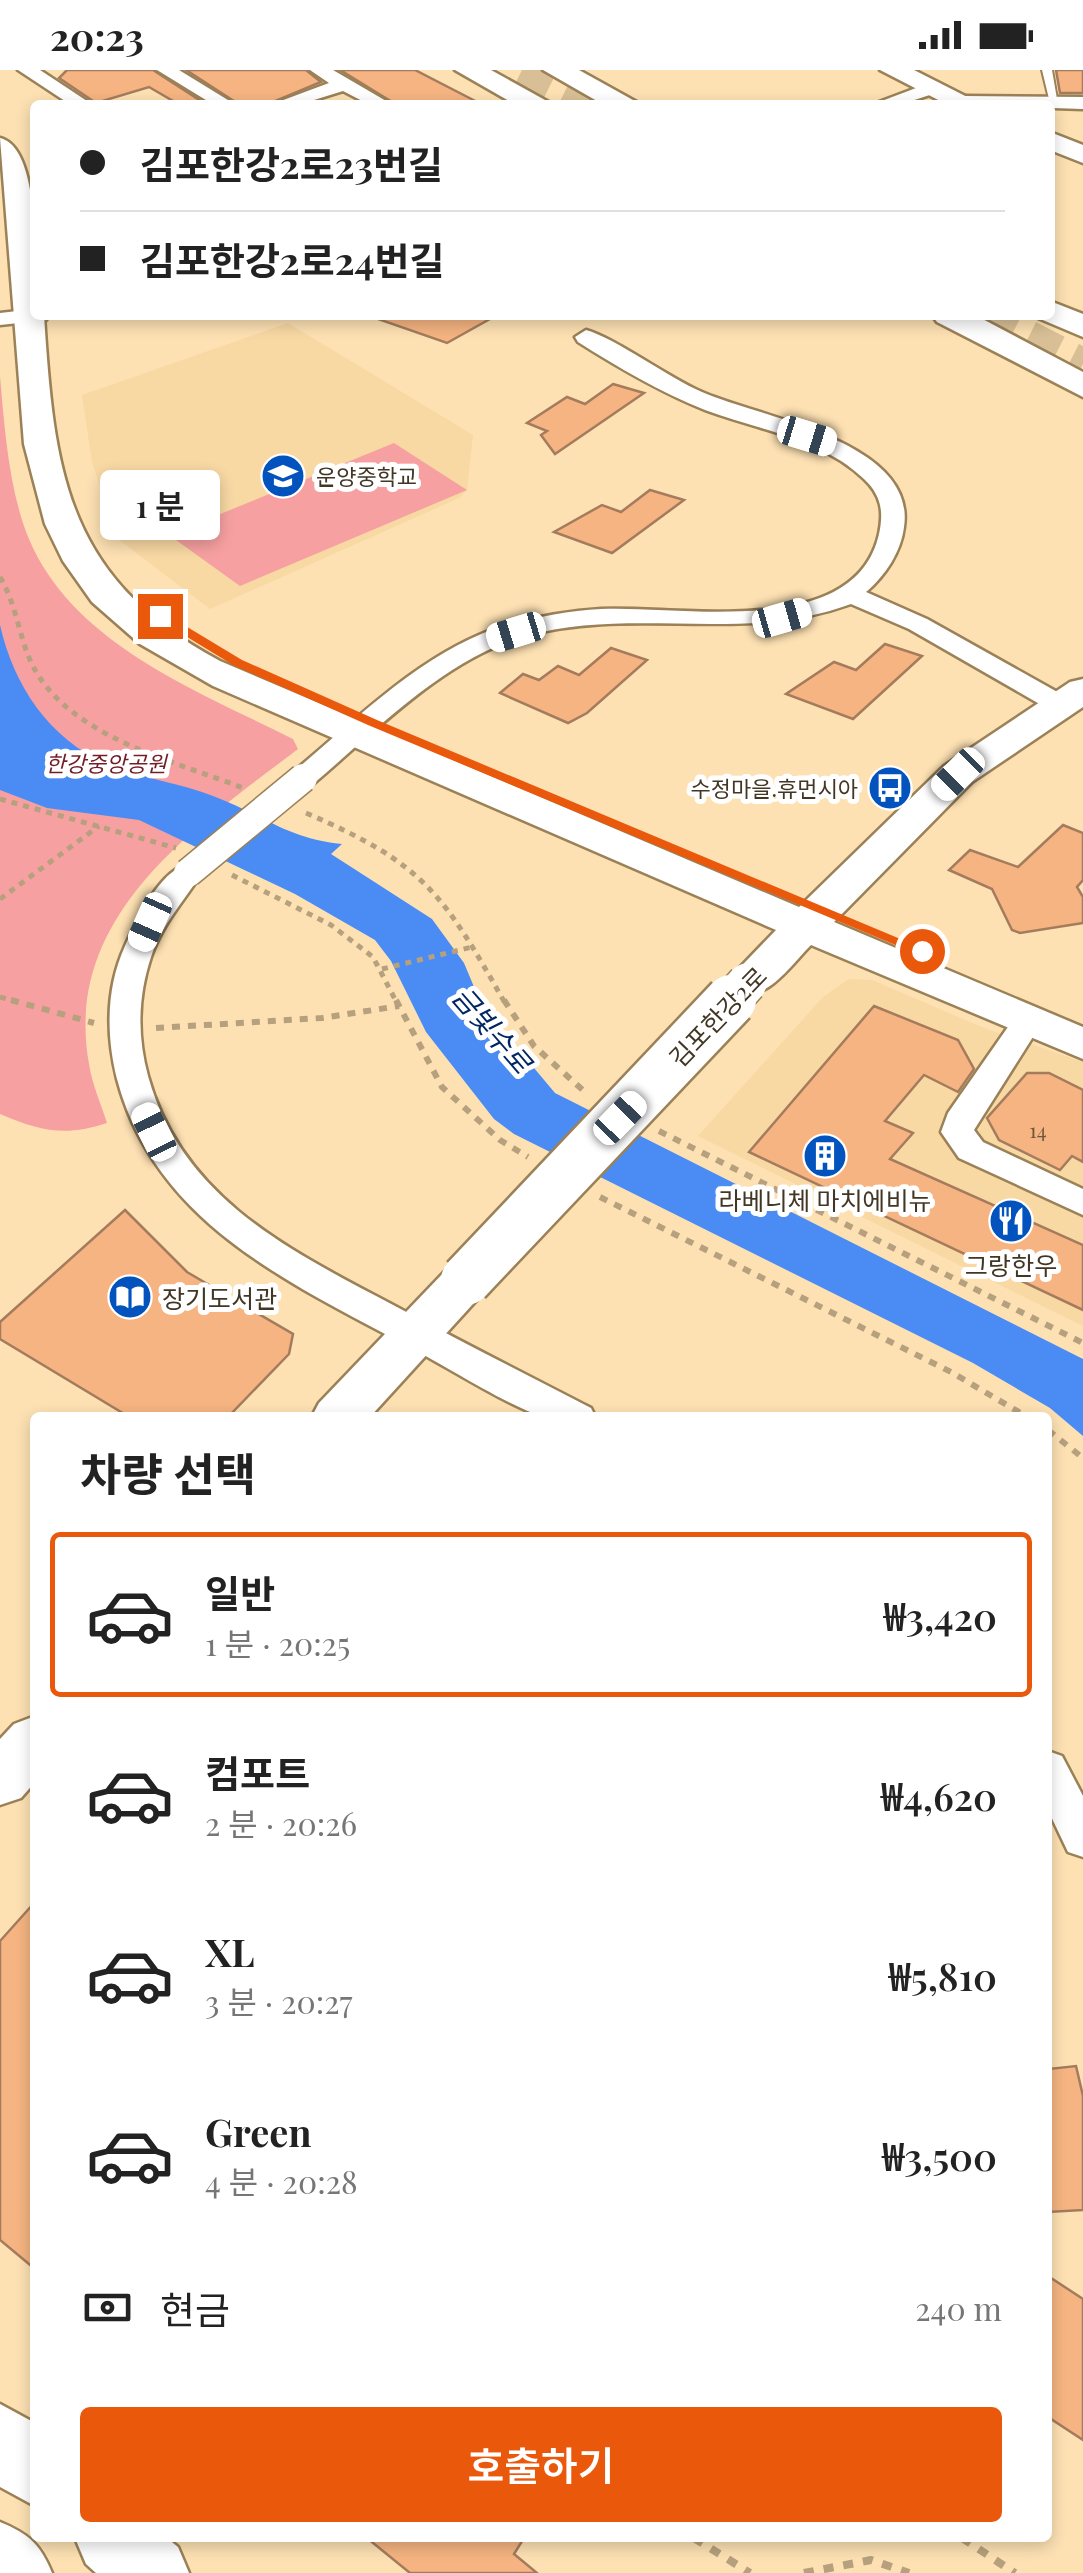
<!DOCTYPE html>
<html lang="ko">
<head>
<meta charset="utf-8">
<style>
	body { margin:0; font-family:"Playfair Display","Noto Sans KR",serif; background:#f2f2f2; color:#222; height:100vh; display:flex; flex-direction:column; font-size:38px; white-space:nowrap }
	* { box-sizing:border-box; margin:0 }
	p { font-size:32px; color:#767676 }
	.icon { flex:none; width:55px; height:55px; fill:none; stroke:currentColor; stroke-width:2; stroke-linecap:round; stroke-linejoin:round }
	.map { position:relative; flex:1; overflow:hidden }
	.panel { position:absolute; left:30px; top:1342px; width:1022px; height:1130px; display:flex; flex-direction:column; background:#fff; border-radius:10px; box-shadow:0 5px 15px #0003 }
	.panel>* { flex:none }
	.banner { position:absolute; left:30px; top:30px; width:1025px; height:220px; border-radius:10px; box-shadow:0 5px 15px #0003; display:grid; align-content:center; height:220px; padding:0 50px; background:#fff }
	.end { position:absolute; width:45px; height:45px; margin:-22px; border:12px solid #ea580c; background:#fff; box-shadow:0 0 0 5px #fff }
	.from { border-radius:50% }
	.bubble { position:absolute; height:70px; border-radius:10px; background:#fff; box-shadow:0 5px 15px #0003; font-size:32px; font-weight:600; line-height:70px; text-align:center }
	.car { position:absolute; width:30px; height:60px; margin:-30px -15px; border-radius:12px; box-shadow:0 0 8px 2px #0007; background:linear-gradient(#fff 24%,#345 0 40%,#fff 0 76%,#345 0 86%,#fff 0) }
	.banner b { display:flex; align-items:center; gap:35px; height:95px; font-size:38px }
	.banner b+b { border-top:2px solid #e0e0e0 }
	.banner i { width:25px; height:25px; background:#222 }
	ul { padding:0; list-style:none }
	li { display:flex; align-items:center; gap:30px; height:165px; margin:0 20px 15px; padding:0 30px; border:5px solid transparent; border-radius:10px }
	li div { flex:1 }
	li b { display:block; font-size:38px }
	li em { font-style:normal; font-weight:600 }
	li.selected { border-color:#ea580c }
	li>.icon { width:90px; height:90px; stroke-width:1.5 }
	h2 { padding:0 50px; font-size:45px; line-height:120px }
	.pay { display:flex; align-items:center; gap:25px; height:110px; padding:0 50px; font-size:38px }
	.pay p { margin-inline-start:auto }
	.button { display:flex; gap:20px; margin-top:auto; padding:20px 50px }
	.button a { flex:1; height:115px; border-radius:10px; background:#ea580c; color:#fff; font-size:40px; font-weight:600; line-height:115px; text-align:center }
	.status { display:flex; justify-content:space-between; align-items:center; height:70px; padding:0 50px; background:#fff; direction:ltr }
	.status svg { height:28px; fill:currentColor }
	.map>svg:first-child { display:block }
</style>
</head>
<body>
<div class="status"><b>20:23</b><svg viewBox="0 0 49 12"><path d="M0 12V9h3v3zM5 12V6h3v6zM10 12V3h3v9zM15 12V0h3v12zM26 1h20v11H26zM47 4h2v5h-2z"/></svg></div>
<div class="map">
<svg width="1083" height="2503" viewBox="0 0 1083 2503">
	<rect width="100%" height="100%" fill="#fde1b3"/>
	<g fill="#f8d8a3">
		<polygon points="288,253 473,365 467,420 459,428 210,539 118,469 92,392 82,325"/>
		<polygon points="849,909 872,910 984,958 1083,992 1083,1256 698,1066 823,927"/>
	</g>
	<g fill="#f7a0a1">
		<path d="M0,306C4,353 8,405 22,450C59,569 192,618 293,669L298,679C196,757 62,845 89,994C92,1014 101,1034 107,1053C65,1067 40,1061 0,1044Z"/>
		<polygon points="394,373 467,420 240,516 169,465"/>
	</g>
	<path fill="#4a8cf3" d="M0,555C14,618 53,675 117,698C148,709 182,714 213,726C262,744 287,769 342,774L331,784L432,849L464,893L482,936L555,1023L1083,1289V1366L1050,1338L973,1293L514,1064L494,1049L426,962L391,891L375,870L295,824L139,750L47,738L0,720Z"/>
	<g fill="#f5b481" stroke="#a47c5d" stroke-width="2.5">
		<polygon points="67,0 153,0 207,35 180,35 149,17 96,33 59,8"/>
		<polygon points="186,0 306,0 321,12 266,35 240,35"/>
		<polygon points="340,0 415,0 483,35 397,35"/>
		<polygon points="1056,0 1083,0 1083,23 1060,23"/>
		<polygon points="379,245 497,245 447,273 378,249"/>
		<polygon points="613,314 644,323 555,384 541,365 547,361 527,353 567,327 585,334"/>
		<polygon points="650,420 684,430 612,483 554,462 602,435 621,442"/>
		<polygon points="885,574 922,586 853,649 786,624 834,592 856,600"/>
		<polygon points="611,578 647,590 587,643 568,653 500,623 523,604 539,610 558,596 579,605"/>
		<polygon points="1063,755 1083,763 1083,810 1077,817 1083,827 1083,853 1020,863 1012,860 992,819 949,800 970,780 1018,797"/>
		<polygon points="874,936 958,970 974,999 958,1022 924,1005 885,1051 913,1063 890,1089 1083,1175 1083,1240 749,1082"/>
		<polygon points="1027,1003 1049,1003 1083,1020 1083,1092 1072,1086 1060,1100 999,1070 987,1048"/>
		<polygon points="125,1140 187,1202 293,1264 289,1284 227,1348 131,1348 0,1269 0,1252"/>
		<polygon points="35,1832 35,2199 0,2170 0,1871"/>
		<polygon points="1076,1996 1083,2026 1083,2140 1048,2142 1048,1999"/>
		<polygon points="1048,2206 1083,2229 1083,2370 1048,2347"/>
		<polygon points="367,2468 524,2468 514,2484 537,2503 410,2503"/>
	</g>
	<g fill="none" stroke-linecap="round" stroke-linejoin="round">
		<g stroke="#d8bf96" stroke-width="32" stroke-dasharray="32 16" stroke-linecap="butt">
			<polyline points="522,0 593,35"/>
			<polyline points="986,245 1083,294"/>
		</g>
		<defs>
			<polygon id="lane" points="1042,0 1052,0 1058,35 1050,33"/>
			<g id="street">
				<polygon points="18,0 40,0 93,35 71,35"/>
				<polygon points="157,0 179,0 236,35 214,35"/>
				<polygon points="310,0 333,0 393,35 370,35 343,21 298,35 270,35 329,13"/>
				<polygon points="932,12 939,14 939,22 899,35 871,35"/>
				<polygon points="964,26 1083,27 1083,39 957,35 957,28"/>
				<polygon points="35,239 35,245 49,245 46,250 0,255 0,243"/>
				<path d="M586,260C615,268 669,308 702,322C758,347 917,371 904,457C901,482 885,506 866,522L927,549L1068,628L1072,634L1068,640H1050L909,559L851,534C742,574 634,536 525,566C444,589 376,661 313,714H293L289,708L293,702C355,651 420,584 497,558C530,548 566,541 601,539C680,535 855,571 879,464C884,441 881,425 864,409C822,368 758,360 705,340C660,322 619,298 578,272L575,267Z"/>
				<path d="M188,794L202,803C184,831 162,854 151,887C138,926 137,966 148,1006C182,1129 291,1181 395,1236C460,1271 525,1304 591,1338L596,1348C580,1348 558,1351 543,1347C504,1334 441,1293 402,1273C284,1210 154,1150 117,1009C106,965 106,918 125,876C137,850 159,801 188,794Z"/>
				<polygon points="1028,941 1039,944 1043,951 974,1060 983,1072 1083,1119 1083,1145 959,1088 941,1062 948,1043 1017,944"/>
				<polygon points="1048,1681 1062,1686 1083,1726 1083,1787 1068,1782 1048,1740"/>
			</g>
			<g id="secondary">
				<polygon points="880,0 914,0 983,35 948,35"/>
				<polygon points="1050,62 1083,75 1083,93 1050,80"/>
				<path d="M0,68C43,78 35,209 35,245H44C54,405 67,509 220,591L799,837L944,696L1070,612L1083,609V637L972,712L834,852L1083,957V989L811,875C788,898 767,933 732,923L725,913L776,860L213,616L140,574L92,532L63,491L45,454L24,374Z"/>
				<polygon points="466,1191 483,1197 491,1210 483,1223 369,1348 311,1348 319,1333 449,1197"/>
				<polygon points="35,1646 35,1712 21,1728 0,1735 0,1669 14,1654"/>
				<polygon points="0,2334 35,2353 35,2436 0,2417"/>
				<path d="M0,2452C29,2464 40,2474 52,2503H0Z"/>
				<polygon points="75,2468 167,2468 178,2477 189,2503 96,2503 86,2494"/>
			</g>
			<g id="primary">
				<polygon points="455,0 491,0 554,35 516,35"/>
				<polygon points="543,0 579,0 642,35 604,35"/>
				<polygon points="1050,231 1083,244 1083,267 1038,248 1036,245 1050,245"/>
				<polygon points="932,245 975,245 1083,302 1083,327 937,252"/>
			</g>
		</defs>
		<use href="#lane" stroke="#9b8157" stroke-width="4"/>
		<use href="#street" stroke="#9b8157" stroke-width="5"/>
		<use href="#secondary" stroke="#9b8157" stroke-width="5"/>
		<use href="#primary" stroke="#9b8157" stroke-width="5"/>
		<g stroke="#b6a07d" stroke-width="5" stroke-dasharray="6 6" stroke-linecap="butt">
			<path d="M0,507C19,538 19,578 40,608C82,670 177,692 243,718"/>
			<polyline points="0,729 176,778"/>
			<path d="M306,743C425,794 443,824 505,933"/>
			<polyline points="232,805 331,855 373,887 397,933"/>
			<polyline points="0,829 99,756"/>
			<polyline points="382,899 472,877"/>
			<polyline points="0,927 20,933"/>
		</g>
		<g stroke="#b6a07d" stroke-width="6" stroke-dasharray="8 8" stroke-linecap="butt">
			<polyline points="11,930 94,953"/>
			<polyline points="396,930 442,1017 500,1070 528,1087"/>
			<polyline points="504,930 534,976 586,1023"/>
			<polyline points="156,958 322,948 399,936"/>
			<polyline points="659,1061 1083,1273"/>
			<polyline points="600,1127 951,1302 1029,1348"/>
			<polyline points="1048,1360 1083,1388"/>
		</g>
		<g stroke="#b6a07d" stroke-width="8" stroke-dasharray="10 10" stroke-linecap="butt">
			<polyline points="694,2468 750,2503"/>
			<polyline points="962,2468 1015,2503"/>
			<polyline points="804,2503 871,2490 909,2503"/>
		</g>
		<use href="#lane" fill="#fff" fill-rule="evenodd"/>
		<use href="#street" fill="#fff" fill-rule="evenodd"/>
		<use href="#secondary" fill="#fff" fill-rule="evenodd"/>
		<use href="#primary" fill="#fff" fill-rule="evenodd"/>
		<defs>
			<polyline id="street-bridge" points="188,803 303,708"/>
			<polyline id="secondary-bridge-far1" points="729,933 747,913"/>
			<polyline id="secondary-bridge" points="466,1210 731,930"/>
		</defs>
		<use href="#street-bridge" stroke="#9b8157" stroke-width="31" stroke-linecap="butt"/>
		<use href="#secondary-bridge-far1" stroke="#9b8157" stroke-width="42" stroke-linecap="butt"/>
		<use href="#secondary-bridge" stroke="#9b8157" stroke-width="55" stroke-linecap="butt"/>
		<use href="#street-bridge" stroke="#fff" stroke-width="28"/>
		<use href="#secondary-bridge-far1" stroke="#fff" stroke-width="39"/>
		<use href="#secondary-bridge" stroke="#fff" stroke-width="50"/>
	</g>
	<polygon fill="#ea580c" points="156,543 164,543 242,590 377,650 929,881 917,884 368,655 233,595 156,548"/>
	<defs>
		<symbol id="school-disc" viewBox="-11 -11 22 22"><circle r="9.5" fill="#0253bd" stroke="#fff"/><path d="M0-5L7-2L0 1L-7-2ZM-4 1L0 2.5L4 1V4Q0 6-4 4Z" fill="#fff"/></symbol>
		<symbol id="bus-disc" viewBox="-11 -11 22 22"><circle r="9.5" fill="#0253bd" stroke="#fff"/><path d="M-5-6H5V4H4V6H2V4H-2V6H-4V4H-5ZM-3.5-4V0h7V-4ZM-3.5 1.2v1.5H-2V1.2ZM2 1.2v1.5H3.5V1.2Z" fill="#fff"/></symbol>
		<symbol id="building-disc" viewBox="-11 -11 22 22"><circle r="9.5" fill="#0253bd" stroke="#fff"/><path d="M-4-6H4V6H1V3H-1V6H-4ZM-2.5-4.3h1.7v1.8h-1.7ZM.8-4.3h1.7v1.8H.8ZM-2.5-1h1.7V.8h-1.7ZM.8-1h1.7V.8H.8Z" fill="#fff"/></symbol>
		<symbol id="restaurant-disc" viewBox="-11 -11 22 22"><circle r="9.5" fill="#0253bd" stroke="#fff"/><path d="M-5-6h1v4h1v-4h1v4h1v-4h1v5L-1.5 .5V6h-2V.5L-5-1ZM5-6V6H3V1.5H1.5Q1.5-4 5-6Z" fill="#fff"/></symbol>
		<symbol id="library-disc" viewBox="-11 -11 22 22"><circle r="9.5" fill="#0253bd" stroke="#fff"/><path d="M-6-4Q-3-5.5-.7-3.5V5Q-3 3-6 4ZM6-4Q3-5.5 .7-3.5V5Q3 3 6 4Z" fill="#fff"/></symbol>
	</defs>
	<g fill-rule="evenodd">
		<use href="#school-disc" x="258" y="381" width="50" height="50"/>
		<use href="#bus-disc" x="865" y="693" width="50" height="50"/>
		<use href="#building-disc" x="800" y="1061" width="50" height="50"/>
		<use href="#restaurant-disc" x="986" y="1126" width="50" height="50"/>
		<use href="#library-disc" x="105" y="1202" width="50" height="50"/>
	</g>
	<g text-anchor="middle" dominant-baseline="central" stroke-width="10" stroke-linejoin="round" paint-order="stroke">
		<g font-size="20" fill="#6f563b">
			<text x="1038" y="1059">14</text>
		</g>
		<g font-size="22" fill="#423624" stroke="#fff" text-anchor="start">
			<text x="316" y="406">운양중학교</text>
			<text x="858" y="718" text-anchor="end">수정마을.휴먼시아</text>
		</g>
		<g font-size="22" font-style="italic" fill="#731d27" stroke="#fff">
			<text x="106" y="693">한강중앙공원</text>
		</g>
		<g font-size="25" fill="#423624" stroke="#fff">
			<text transform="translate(717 946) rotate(-46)">김포한강2로</text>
		</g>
		<g font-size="25" fill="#423624" stroke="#fff">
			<text x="825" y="1129">라베니체 마치에비뉴</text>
			<text x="1011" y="1194">그랑한우</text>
			<text x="162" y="1227" text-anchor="start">장기도서관</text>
		</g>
		<g font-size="28" font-style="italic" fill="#002664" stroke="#fff">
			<text transform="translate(493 959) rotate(49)">금빛수로</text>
		</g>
	</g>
</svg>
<i class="end from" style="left:922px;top:881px"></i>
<i class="end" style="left:160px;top:546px"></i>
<div class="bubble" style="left:100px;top:400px;width:120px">1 분</div>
<i class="car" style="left:807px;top:366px;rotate:107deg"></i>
<i class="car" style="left:782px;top:548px;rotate:74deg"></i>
<i class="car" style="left:516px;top:562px;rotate:253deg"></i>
<i class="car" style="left:958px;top:704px;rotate:225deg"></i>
<i class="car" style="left:150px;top:852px;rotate:204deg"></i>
<i class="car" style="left:620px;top:1048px;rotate:44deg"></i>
<i class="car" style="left:154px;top:1062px;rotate:334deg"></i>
<div class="banner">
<b><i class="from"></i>김포한강2로23번길</b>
<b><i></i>김포한강2로24번길</b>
</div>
<section class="panel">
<h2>차량 선택</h2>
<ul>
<li class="selected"><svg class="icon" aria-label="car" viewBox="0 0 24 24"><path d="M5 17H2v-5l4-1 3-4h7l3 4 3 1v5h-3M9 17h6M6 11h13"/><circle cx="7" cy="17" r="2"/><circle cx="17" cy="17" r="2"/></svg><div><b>일반</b><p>1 분 · 20:25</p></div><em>₩3,420</em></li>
<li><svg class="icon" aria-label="car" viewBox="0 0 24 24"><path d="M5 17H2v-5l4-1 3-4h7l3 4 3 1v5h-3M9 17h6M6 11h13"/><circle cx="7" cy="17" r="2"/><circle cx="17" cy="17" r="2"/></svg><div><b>컴포트</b><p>2 분 · 20:26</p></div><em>₩4,620</em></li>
<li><svg class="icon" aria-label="car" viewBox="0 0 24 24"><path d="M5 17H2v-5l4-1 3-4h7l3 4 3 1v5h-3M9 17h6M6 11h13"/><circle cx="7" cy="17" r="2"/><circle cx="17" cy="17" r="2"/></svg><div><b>XL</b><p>3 분 · 20:27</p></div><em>₩5,810</em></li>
<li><svg class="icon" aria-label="car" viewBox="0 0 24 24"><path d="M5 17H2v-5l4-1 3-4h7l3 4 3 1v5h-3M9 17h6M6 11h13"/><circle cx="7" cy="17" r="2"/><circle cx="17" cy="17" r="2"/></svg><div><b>Green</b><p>4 분 · 20:28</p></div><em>₩3,500</em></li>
</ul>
<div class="pay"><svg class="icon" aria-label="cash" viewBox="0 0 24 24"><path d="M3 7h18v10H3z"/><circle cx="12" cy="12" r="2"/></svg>현금<p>240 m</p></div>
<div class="button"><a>호출하기</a></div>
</section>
</div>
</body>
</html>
